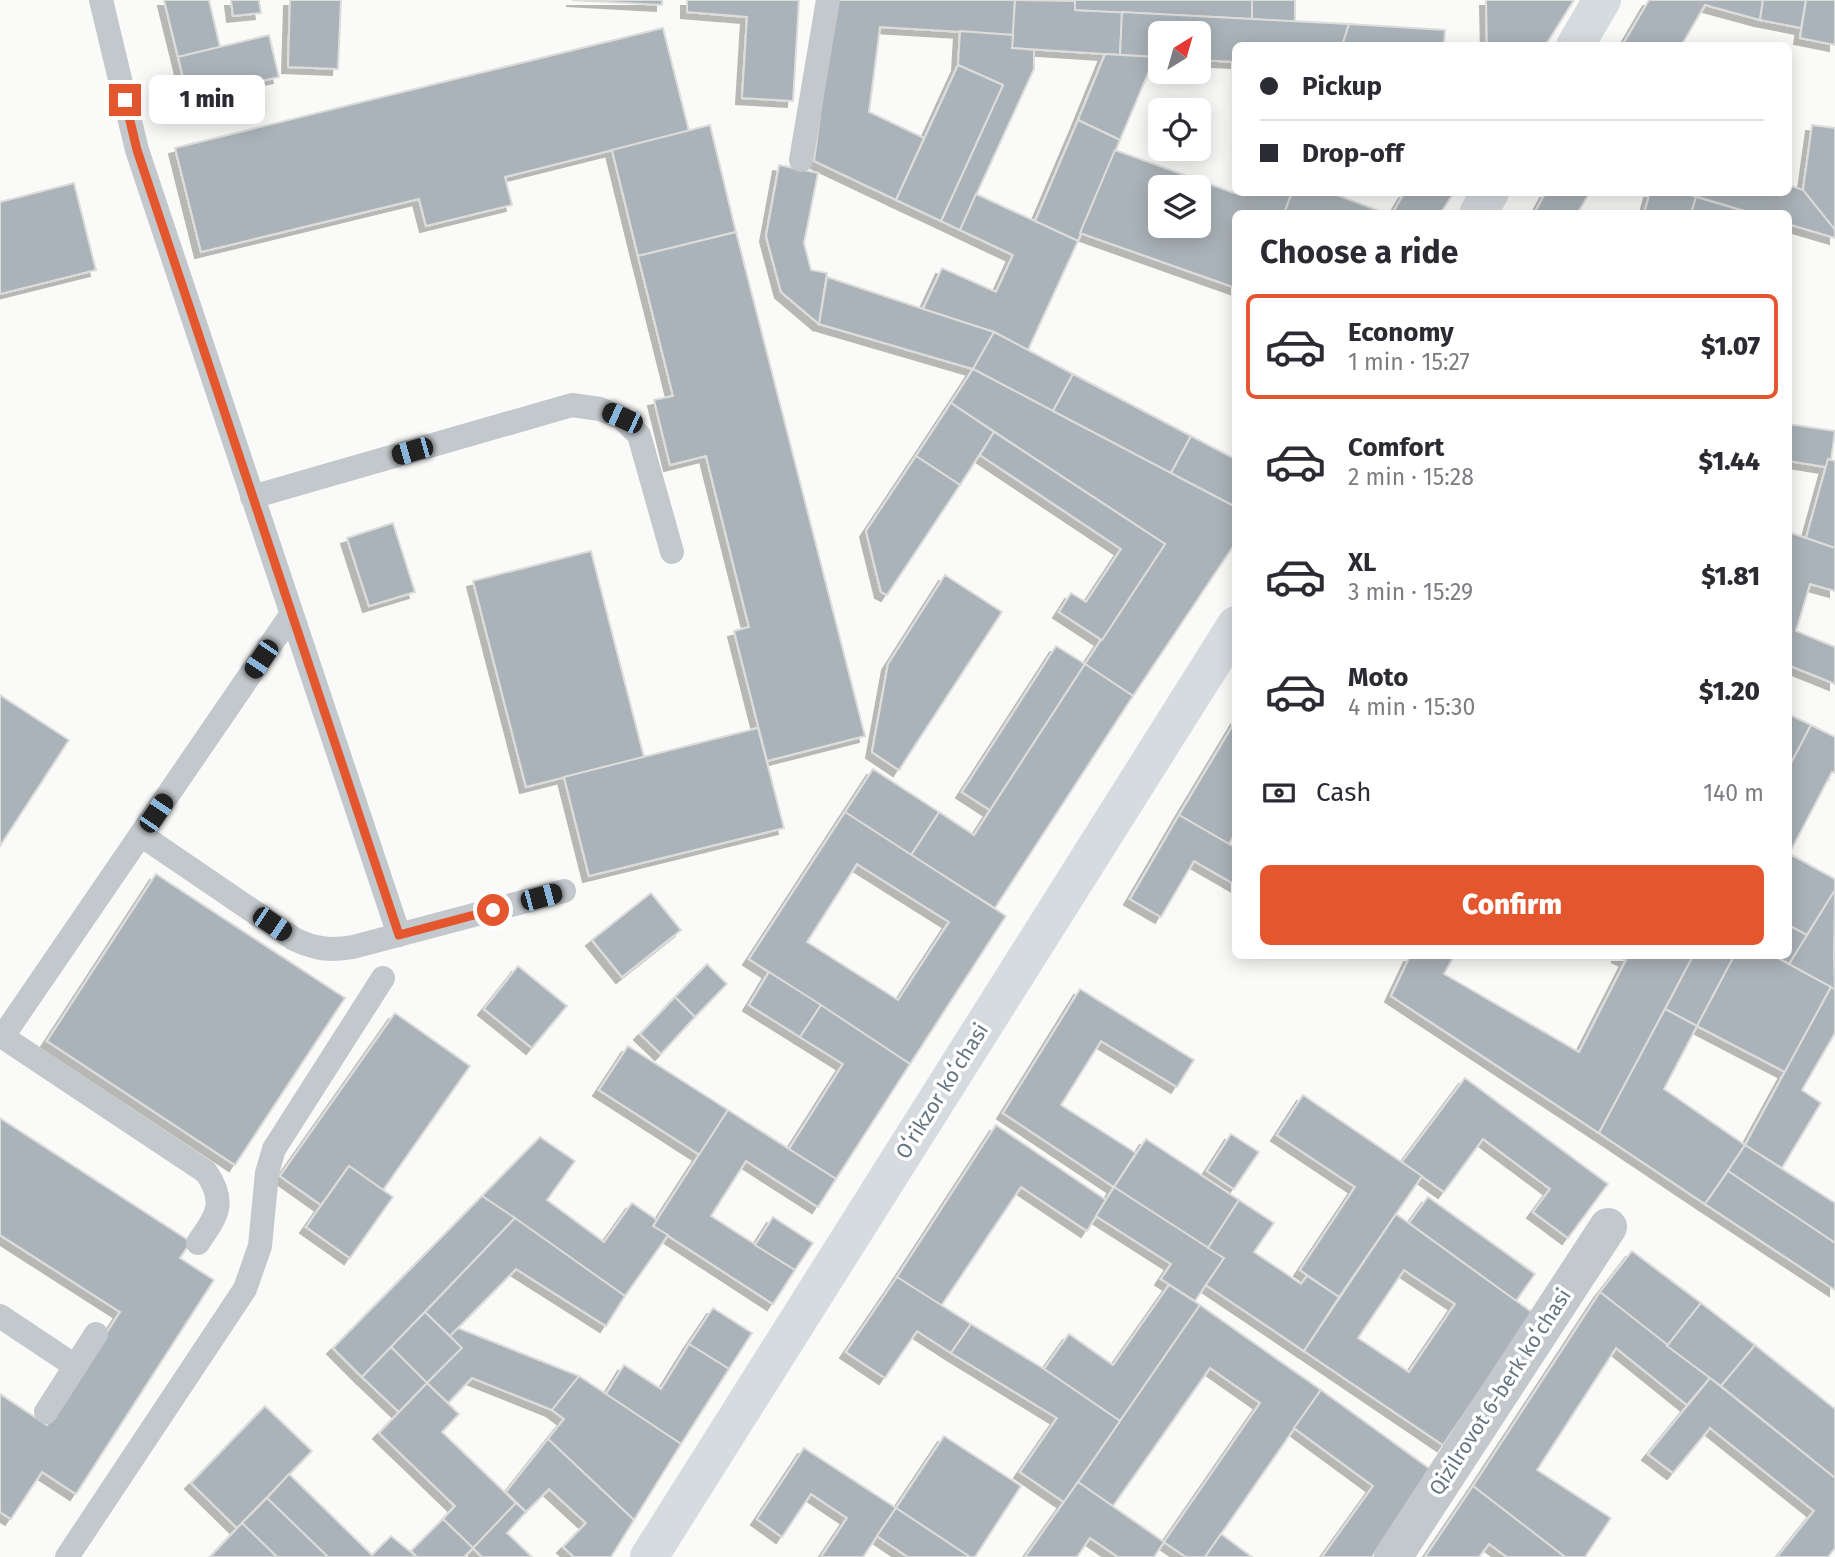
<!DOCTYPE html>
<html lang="en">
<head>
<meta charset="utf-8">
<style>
	body { margin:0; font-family:"Fira Sans",sans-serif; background:#f2f2f3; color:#2b2b33; height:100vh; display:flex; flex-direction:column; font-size:26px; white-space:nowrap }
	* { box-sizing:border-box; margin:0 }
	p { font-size:23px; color:#7c7c81 }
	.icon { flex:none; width:38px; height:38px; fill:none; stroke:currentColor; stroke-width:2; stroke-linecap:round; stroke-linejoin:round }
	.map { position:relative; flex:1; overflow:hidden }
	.sheet { position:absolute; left:1232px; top:210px; width:560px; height:749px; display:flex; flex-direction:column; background:#fff; border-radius:10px; box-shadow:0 4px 18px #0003 }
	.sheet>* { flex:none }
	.hud { position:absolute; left:1232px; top:42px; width:560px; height:154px; border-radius:10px; box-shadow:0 4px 18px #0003; display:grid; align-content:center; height:154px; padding:0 28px; background:#fff }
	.needle { width:46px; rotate:37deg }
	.buttons { position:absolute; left:1148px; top:21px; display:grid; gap:14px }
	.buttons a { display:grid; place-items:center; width:63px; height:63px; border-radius:10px; background:#fff; box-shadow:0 4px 18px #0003; font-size:35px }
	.end { position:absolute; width:32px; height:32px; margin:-16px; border:9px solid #e4572e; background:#fff; box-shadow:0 0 0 4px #fff }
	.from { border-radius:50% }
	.bubble { position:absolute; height:49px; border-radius:10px; background:#fff; box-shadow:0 4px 18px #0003; font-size:23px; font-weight:800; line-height:49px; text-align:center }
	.car { position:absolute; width:21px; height:42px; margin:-21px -10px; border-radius:9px; box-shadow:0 0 5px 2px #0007; background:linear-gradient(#222 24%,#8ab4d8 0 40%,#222 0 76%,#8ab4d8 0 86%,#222 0) }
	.hud b { display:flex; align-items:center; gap:24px; height:66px; font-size:26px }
	.hud b+b { border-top:2px solid #e1e1e2 }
	.hud i { width:18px; height:18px; background:#2b2b33 }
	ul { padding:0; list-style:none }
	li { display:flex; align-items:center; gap:21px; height:105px; margin:0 14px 10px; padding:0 14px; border:4px solid transparent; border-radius:10px }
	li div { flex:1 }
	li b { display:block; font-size:26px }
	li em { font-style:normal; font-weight:800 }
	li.active { border-color:#e4572e }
	li>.icon { width:63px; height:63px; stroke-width:1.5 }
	h2 { padding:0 28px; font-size:32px; line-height:84px }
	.pay { display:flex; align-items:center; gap:18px; height:77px; padding:0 28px; font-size:26px }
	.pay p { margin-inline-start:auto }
	.action { display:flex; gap:14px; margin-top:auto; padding:14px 28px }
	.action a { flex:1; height:80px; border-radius:10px; background:#e4572e; color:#fff; font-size:28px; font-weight:800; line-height:80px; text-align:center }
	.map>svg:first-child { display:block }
</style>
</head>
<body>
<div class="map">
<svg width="1835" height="1557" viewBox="0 0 1835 1557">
	<defs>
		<filter id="shadow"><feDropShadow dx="-6" dy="6" stdDeviation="0" flood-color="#0004"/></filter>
	</defs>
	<rect width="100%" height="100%" fill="#fafaf8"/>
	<g fill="#aab3b9" stroke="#dcdcda" stroke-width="2" fill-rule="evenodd" filter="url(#shadow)">
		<polygon points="164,0 209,0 220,47 178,57"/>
		<polygon points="231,0 259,0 261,13 233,16"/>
		<polygon points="290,0 341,0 338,69 288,67"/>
		<polygon points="572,0 662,0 662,5"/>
		<polygon points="687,0 799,0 793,101 742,98 747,17 687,12"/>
		<polygon points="835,0 1015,0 1013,35 880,27 869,112 924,138 896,200 814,161"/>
		<polygon points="1015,0 1075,1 1075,10 1122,12 1120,55 1012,48"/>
		<polygon points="1075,0 1252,0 1252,19 1075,10"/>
		<polygon points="1252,0 1295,0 1295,22 1252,19"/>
		<polygon points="1486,0 1574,0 1545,46 1487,46"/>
		<polygon points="1649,0 1763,0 1760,20 1705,5 1681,46 1622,46"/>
		<polygon points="1763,0 1806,0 1801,28 1760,20"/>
		<polygon points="1806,0 1835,0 1835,45 1800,38"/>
		<polygon points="1122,12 1252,19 1349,24 1342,46 1236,46 1236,62 1199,60 1199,33 1160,33 1160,57 1120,55"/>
		<polygon points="1349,24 1445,30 1444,46 1342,46"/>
		<polygon points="663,28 689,131 505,177 512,205 426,226 419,199 201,252 175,148"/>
		<polygon points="960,31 1013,35 1012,48 1034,50 1034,69 960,230 941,221 1003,85 958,65"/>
		<polygon points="269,35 279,77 188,98 178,57"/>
		<polygon points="1105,54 1155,57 1120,140 1078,120"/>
		<polygon points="958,65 1003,85 941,221 896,200"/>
		<polygon points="1078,120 1120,140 1078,241 1035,221"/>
		<polygon points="710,125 736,232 638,256 612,150"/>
		<polygon points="1812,125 1835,128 1835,230 1803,190"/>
		<path d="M1115,150L1234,193L1236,190V192H1292L1284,214H1236V288L1080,233ZM1160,187H1199V226H1160Z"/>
		<polygon points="779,165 818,173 804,243 811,270 827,273 819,324 781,292 766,236"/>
		<polygon points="74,183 96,270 0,294 0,202"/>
		<polygon points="1788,185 1803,190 1835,230 1835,238 1788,224 1788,214 1754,214 1682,192 1788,192"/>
		<polygon points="1292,192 1329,192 1387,214 1284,214"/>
		<polygon points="1405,192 1454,192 1440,214 1392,214"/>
		<polygon points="1546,192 1590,192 1577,214 1534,214"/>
		<polygon points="1650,192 1682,192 1696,197 1691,214 1644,214"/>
		<polygon points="976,194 1078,241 1028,350 994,332 923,309 942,268 996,292 1013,255 960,230"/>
		<polygon points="1696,197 1754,214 1691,214"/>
		<polygon points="736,232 865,736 767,761 734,631 749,627 706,456 670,465 654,400 673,396 638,256"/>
		<polygon points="827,277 923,309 994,332 973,369 819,324"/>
		<polygon points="994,332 1073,374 1053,411 973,369"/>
		<polygon points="973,369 1236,507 1236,542 1133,696 1085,664 1165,544 951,403"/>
		<polygon points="1073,374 1191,436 1171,473 1053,411"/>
		<polygon points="951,403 994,432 960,485 916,456"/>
		<polygon points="1788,424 1835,431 1831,460 1828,459 1826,467 1788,461"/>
		<polygon points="994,432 1165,544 1102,640 1059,612 1071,593 1086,602 1121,549 980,455"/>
		<polygon points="1191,436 1233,458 1236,453 1236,507 1171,473"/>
		<polygon points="916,456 960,485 887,595 881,592 866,531"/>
		<polygon points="1828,459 1835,461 1835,548 1806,538"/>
		<polygon points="393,523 415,592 369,606 347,538"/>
		<polygon points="1788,532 1835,548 1835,591 1810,584 1796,631 1835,647 1835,684 1788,665"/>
		<polygon points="591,551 644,757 526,787 473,581"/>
		<polygon points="945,575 1002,612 899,770 872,752 888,664"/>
		<polygon points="1056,646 1085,664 990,810 962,792"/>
		<polygon points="1085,664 1133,696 995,908 911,855 939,812 974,835"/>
		<polygon points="0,695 69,740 0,846"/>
		<polygon points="1788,714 1811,725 1788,769"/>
		<polygon points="1236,720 1236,832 1229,844 1179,815"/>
		<polygon points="1811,725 1835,737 1835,773 1832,772 1789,854 1788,769"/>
		<polygon points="758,728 784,828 589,876 564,777"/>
		<polygon points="873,769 939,812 911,855 845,812"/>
		<path d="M845,812L1006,916L910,1064L749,959ZM857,864L949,922L898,1000L807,942Z"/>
		<polygon points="1179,815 1236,848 1236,885 1194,861 1161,917 1130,899"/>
		<polygon points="1788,853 1835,879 1835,890 1807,935 1788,925"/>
		<polygon points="156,874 345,998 235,1165 47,1041"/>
		<polygon points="1835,890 1834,956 1835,990 1789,964"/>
		<polygon points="651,893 681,930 622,977 592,940"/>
		<polygon points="1788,925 1807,935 1789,964 1774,956 1788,956"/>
		<polygon points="1410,956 1454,956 1444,974 1579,1052 1626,960 1617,956 1693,956 1599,1133 1391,996"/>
		<polygon points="1693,956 1734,956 1697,1026 1665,1009"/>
		<polygon points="1734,956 1774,956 1831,987 1785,1072 1697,1026"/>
		<polygon points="707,964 727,984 695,1017 675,997"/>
		<polygon points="518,966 567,1006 532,1048 484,1009"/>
		<polygon points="769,972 821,1005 800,1037 749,1005"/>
		<polygon points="1831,987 1835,990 1835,1033 1802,1090 1821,1103 1782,1168 1745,1145"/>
		<polygon points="1080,989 1194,1060 1177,1087 1101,1041 1061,1105 1136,1153 1114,1187 1003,1113"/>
		<polygon points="675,997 695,1017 661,1054 640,1034"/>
		<polygon points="821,1005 910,1064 836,1179 789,1149 843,1064 800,1037"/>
		<polygon points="1665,1009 1697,1026 1664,1089 1745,1145 1705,1204 1599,1133"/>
		<polygon points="395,1013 470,1066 383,1190 349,1166 321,1205 280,1176"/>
		<polygon points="628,1046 728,1110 700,1155 599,1090"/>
		<polygon points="1465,1078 1608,1184 1568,1238 1533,1212 1550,1189 1483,1139 1444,1192 1402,1162"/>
		<polygon points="1303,1095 1422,1176 1339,1297 1300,1270 1355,1187 1277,1135"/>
		<polygon points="728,1110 836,1179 818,1207 746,1161 711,1216 795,1270 773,1304 653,1226"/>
		<polygon points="0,1118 191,1242 180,1258 214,1280 76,1494 42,1472 11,1519 0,1512 0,1394 47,1425 120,1312 0,1235"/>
		<polygon points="996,1125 1106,1200 1087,1231 1021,1187 941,1306 897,1277"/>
		<polygon points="1231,1134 1259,1152 1234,1189 1207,1171"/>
		<polygon points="540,1137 575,1161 547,1200 604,1242 632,1203 657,1220 653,1226 668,1235 625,1296 482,1196"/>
		<polygon points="1146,1139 1239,1200 1208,1248 1114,1187"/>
		<polygon points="1745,1145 1835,1203 1835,1243 1728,1171"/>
		<polygon points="349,1166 393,1197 350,1258 306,1227"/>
		<polygon points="1728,1171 1835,1243 1835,1290 1705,1204"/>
		<polygon points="1114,1187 1224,1258 1195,1301 1161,1279 1171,1264 1096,1216"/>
		<polygon points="482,1196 515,1218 362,1377 333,1348"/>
		<polygon points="1428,1197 1535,1274 1516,1301 1409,1223"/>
		<polygon points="1239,1200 1274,1223 1254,1252 1301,1284 1307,1276 1339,1297 1304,1351 1206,1285 1224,1258 1208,1248"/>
		<path d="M1396,1214L1533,1313L1443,1445L1304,1351ZM1404,1270L1455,1304L1409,1372L1358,1338Z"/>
		<polygon points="773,1217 813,1243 795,1270 755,1245"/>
		<polygon points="515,1218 625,1296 606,1326 516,1269 450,1336 425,1312"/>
		<polygon points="1632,1251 1701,1303 1667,1346 1600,1292"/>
		<polygon points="897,1277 971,1324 951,1353 917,1331 885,1378 846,1352"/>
		<polygon points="1169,1285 1200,1305 1120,1421 1044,1369 1069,1334 1113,1365"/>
		<polygon points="1600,1292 1710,1378 1687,1405 1616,1348 1537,1470 1611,1518 1585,1557 1565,1557 1473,1486"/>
		<polygon points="1701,1303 1755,1345 1721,1386 1667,1346"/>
		<polygon points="1200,1305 1321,1390 1205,1557 1186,1557 1164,1542 1260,1403 1210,1368 1113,1506 1078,1482"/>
		<polygon points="713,1308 752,1333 729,1369 689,1344"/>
		<polygon points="425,1312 462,1348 427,1383 391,1347"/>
		<polygon points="971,1324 1044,1369 1120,1421 1064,1502 1020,1472 1057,1418 951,1353"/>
		<polygon points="458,1328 579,1376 552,1410 472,1378 448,1403 427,1383 462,1348 450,1336"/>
		<polygon points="689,1344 729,1369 681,1444 606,1394 624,1365 661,1389"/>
		<polygon points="1755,1345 1835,1409 1835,1478 1721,1386"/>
		<polygon points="391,1347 427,1383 399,1412 362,1377"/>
		<polygon points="579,1376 681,1444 634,1520 548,1439 564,1419 552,1410"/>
		<polygon points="1710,1378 1835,1478 1835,1548 1828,1557 1777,1557 1814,1511 1710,1428 1673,1473 1648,1454"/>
		<polygon points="427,1383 459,1414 442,1432 516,1503 473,1548 443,1519 455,1506 379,1433"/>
		<polygon points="1321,1390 1430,1469 1372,1557 1322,1557 1373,1486 1294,1428"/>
		<polygon points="265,1406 312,1451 237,1528 191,1483"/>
		<polygon points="944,1436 1021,1486 975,1557 970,1557 896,1508"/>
		<polygon points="548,1439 634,1520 611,1557 574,1557 563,1547 586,1523 549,1489 526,1512 506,1492"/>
		<polygon points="804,1448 896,1508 863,1557 821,1557 847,1518 811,1494 782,1537 757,1519"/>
		<polygon points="289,1474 372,1555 391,1536 417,1557 328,1557 267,1498"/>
		<polygon points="1078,1482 1164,1542 1154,1557 1118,1557 1090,1538 1077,1557 1025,1557"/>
		<polygon points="1473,1486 1565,1557 1507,1557 1489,1544 1479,1557 1425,1557"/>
		<polygon points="267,1498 328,1557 277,1557 242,1523"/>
		<polygon points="516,1503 526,1512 507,1533 532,1557 482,1557 473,1548"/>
		<polygon points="896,1508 970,1557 908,1557 877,1536"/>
		<polygon points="443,1519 473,1548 464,1557 417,1557 411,1551"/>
		<polygon points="242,1523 277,1557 210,1557"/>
		<polygon points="1221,1534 1252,1557 1205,1557"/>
	</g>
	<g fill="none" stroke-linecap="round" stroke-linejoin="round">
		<g stroke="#c3c8cc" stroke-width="24">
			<polyline points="101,0 137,150 399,935"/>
			<polyline points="801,160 828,0"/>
			<polyline points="252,497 572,405 600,409 622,418 639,435 672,552"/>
			<path d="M141,835L294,939C315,949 330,951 353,947L564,891"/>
			<path d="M0,1035L206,1172C227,1203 217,1215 198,1243"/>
			<polyline points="3,1036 291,615"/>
			<polyline points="0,1316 75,1366"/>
			<polyline points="46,1412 96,1334"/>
			<polyline points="67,1557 245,1289 260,1246 267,1173 274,1149 383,978"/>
		</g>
		<polyline stroke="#c3c8cc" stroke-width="38" points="1393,1557 1608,1227"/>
		<g stroke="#d6dbdf" stroke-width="38">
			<polyline points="1575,46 1602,0"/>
			<polyline points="1478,214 1490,192"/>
			<polyline points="649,1557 1236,625"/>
		</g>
	</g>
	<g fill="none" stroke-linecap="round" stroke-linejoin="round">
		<polyline stroke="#e4572e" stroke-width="9" points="125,100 137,150 399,935 493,910"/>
	</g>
	<g text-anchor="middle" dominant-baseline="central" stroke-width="7" stroke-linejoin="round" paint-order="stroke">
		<g font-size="21" fill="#657683" stroke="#fff">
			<text transform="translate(942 1091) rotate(-58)">Oʻrikzor koʻchasi</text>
			<text transform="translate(1500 1392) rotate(-57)">Qizilrovot 6-berk koʻchasi</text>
		</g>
	</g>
</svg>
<div class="buttons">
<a><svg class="needle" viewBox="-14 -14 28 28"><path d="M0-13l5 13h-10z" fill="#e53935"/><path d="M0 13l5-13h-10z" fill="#7c7c81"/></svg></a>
<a><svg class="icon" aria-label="locate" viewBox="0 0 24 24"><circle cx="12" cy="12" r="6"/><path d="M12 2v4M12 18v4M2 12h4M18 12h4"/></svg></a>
<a><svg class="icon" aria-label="layers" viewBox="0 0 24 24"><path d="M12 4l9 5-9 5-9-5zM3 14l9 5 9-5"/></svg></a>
</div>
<i class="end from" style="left:493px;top:910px"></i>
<i class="end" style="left:125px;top:100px"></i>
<div class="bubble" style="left:149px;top:75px;width:116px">1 min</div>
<i class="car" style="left:622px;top:418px;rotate:294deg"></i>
<i class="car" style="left:412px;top:451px;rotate:254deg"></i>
<i class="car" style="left:261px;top:659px;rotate:214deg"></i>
<i class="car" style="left:156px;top:813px;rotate:34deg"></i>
<i class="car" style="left:541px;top:897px;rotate:75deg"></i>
<i class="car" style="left:272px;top:924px;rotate:124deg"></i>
<div class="hud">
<b><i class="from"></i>Pickup</b>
<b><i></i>Drop-off</b>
</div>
<section class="sheet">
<h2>Choose a ride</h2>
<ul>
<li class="active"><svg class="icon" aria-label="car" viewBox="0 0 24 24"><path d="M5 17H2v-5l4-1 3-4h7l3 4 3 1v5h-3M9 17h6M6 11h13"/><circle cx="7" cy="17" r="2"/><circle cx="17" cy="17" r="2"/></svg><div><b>Economy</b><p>1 min · 15:27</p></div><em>$1.07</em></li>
<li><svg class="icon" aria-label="car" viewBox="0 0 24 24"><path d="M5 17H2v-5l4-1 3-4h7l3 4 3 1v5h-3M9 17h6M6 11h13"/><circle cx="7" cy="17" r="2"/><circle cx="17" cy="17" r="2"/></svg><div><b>Comfort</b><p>2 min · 15:28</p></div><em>$1.44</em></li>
<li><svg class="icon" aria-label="car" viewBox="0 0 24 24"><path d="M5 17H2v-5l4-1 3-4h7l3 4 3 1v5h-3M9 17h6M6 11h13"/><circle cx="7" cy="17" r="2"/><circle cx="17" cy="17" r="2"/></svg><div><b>XL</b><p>3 min · 15:29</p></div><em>$1.81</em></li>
<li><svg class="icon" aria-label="car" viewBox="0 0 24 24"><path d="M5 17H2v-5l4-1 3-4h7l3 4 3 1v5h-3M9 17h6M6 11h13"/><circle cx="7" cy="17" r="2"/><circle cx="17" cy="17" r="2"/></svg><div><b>Moto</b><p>4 min · 15:30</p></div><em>$1.20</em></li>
</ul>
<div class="pay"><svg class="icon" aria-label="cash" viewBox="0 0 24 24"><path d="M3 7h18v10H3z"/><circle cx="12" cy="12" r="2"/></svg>Cash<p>140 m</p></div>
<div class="action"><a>Confirm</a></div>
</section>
</div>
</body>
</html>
